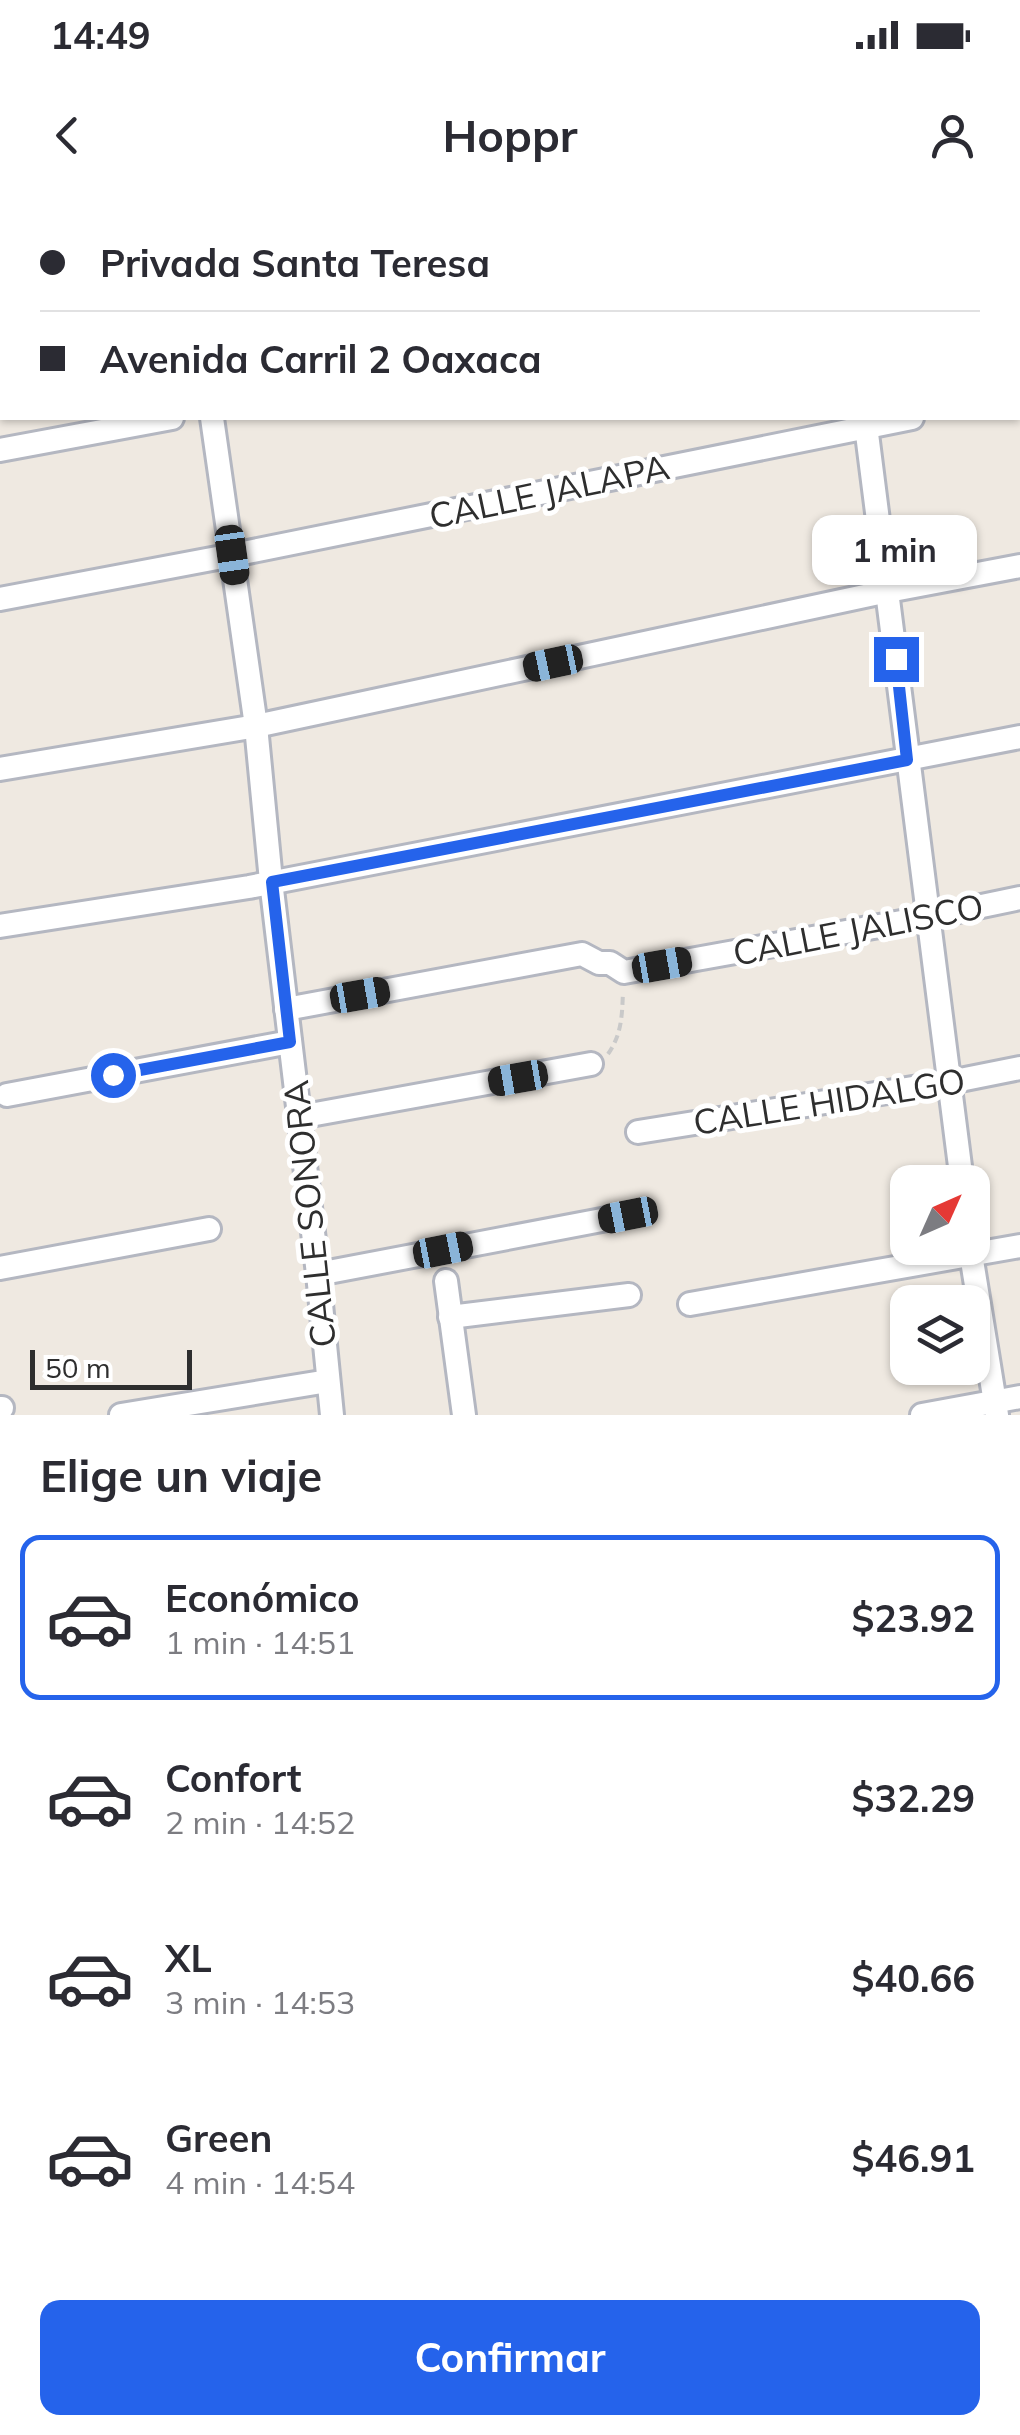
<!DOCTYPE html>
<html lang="es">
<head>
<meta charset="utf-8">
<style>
	body { margin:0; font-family:Mulish,sans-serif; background:#f7f7f7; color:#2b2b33; height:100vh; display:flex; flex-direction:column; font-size:38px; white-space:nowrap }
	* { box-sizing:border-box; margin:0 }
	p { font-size:32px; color:#7c7c81 }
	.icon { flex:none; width:55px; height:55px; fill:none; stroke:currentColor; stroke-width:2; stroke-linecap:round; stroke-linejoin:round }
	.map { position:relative; height:1215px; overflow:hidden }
	.side { display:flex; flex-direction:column; background:#fff; flex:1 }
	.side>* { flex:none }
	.guide { position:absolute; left:0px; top:0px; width:1020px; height:220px; box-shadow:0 2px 8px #0004; display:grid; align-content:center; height:220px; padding:0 40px; background:#fff }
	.needle { width:65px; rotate:45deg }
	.controls { position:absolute; left:890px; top:965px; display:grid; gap:20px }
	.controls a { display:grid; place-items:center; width:100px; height:100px; border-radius:20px; background:#fff; box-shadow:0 2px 8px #0004; font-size:50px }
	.scale { position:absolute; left:30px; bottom:25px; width:162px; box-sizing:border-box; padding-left:10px; border:5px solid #2e2e2e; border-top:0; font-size:28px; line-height:35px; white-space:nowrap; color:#2e2e2e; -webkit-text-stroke:8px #fff; paint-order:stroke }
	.end { position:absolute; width:45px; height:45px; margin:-22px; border:12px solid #2563eb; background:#fff; box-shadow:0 0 0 5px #fff }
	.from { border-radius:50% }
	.bubble { position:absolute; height:70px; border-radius:20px; background:#fff; box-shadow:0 2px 8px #0004; font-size:32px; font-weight:700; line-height:70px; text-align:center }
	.car { position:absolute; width:30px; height:60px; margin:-30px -15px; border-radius:12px; box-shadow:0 0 8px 2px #0007; background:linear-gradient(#222 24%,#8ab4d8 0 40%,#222 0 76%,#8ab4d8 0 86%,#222 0) }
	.guide b { display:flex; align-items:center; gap:35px; height:95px; font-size:38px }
	.guide b+b { border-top:2px solid #e1e1e2 }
	.guide i { width:25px; height:25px; background:#2b2b33 }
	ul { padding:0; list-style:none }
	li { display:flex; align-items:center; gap:30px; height:165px; margin:0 20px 15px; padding:0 20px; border:5px solid transparent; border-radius:20px }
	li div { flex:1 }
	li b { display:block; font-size:38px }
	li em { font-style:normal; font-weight:700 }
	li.selected { border-color:#2563eb }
	li>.icon { width:90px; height:90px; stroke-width:1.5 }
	h2 { padding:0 40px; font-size:45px; line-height:120px }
	.action { display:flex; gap:20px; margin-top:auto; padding:20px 40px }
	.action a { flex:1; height:115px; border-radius:20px; background:#2563eb; color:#fff; font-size:40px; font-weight:700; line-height:115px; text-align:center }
	.status { display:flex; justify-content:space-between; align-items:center; height:70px; padding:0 50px; background:#fff; direction:ltr }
	.status svg { height:28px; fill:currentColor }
	header { display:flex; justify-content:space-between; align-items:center; height:130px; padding:0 40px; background:#fff; font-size:45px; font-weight:700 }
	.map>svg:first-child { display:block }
</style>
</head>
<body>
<div class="status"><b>14:49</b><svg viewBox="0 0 49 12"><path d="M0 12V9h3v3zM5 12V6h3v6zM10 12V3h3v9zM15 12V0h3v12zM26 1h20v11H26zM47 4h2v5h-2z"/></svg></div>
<header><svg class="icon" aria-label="back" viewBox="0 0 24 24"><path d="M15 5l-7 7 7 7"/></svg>Hoppr<svg class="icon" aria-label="person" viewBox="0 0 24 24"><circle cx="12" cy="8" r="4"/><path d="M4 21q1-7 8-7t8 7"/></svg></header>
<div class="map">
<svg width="1020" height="1215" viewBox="0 0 1020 1215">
	<rect width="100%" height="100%" fill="#efe9e1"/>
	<polygon fill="#b6e59e" points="205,0 508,0 509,2 205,2"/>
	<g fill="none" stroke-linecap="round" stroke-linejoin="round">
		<defs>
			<g id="street">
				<polyline points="182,0 183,2"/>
				<polyline points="839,0 839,2"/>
				<polyline points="1018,45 1020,44"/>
				<polyline points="0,68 2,68"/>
				<polyline points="1018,198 1020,198"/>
				<polyline points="212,218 256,526 271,681 318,1074 332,1215"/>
				<polyline points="865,218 962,982"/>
				<polyline points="0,250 172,218"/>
				<polyline points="0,399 233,355 912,218"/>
				<polyline points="0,569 256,526 888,391 1020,366"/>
				<polyline points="0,726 249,687 1020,537"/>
				<polyline points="286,809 582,754 599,763 610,763 624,772 929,717 1020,698"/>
				<polyline points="7,895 290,842"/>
				<polyline points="299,917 591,864"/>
				<polyline points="638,932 950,882 1020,868"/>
				<polyline points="970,1048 997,1215"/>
				<polyline points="0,1068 209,1029"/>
				<polyline points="318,1074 628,1015"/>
				<polyline points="446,1081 464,1215"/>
				<polyline points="690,1104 1020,1046"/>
				<polyline points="450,1117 629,1095"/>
				<polyline points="0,1208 2,1208"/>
				<polyline points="121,1215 328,1181"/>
				<polyline points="922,1215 1020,1197"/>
			</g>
		</defs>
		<use href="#street" stroke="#b4b7c1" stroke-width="28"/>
		<path stroke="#c9c9c9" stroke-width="4" stroke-dasharray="8 5" stroke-linecap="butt" d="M608,854C622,834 622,815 623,792"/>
		<use href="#street" stroke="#fff" stroke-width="22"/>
	</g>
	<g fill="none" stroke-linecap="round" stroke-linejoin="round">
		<polyline stroke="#2563eb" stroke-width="12" points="113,875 290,842 272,682 907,560 896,459"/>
	</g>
	<g text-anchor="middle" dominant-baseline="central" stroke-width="10" stroke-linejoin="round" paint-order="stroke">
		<g font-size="35" fill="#2e2e2e" stroke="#fff">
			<text transform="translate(549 291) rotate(-12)">CALLE JALAPA</text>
			<text transform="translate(858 729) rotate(-11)">CALLE JALISCO</text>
			<text transform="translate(829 901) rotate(-9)">CALLE HIDALGO</text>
			<text transform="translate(309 1014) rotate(-96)">CALLE SONORA</text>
		</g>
	</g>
</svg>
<div class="controls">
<a><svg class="needle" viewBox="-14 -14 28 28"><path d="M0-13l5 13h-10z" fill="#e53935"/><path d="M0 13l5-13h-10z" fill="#7c7c81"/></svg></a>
<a><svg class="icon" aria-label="layers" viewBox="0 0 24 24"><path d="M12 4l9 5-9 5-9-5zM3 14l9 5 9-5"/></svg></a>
</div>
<div class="scale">50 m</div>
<i class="end from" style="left:113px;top:875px"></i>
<i class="end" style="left:896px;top:459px"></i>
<div class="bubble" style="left:812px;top:315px;width:165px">1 min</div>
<i class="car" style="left:232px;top:355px;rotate:172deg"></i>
<i class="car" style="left:553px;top:463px;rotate:258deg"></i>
<i class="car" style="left:662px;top:765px;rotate:80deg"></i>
<i class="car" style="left:360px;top:795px;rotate:80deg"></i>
<i class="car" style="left:518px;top:878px;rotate:260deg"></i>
<i class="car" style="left:628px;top:1015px;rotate:259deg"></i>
<i class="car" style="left:443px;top:1050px;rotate:79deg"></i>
<div class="guide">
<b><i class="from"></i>Privada Santa Teresa</b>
<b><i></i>Avenida Carril 2 Oaxaca</b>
</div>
</div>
<section class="side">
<h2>Elige un viaje</h2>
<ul>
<li class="selected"><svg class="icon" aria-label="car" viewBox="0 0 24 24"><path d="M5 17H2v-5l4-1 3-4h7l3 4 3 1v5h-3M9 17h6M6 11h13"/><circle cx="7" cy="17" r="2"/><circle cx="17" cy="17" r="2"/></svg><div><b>Económico</b><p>1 min · 14:51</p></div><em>$23.92</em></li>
<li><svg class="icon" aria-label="car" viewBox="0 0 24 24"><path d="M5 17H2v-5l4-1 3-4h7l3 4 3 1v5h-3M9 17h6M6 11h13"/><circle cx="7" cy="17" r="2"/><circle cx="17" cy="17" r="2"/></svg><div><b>Confort</b><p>2 min · 14:52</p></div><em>$32.29</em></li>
<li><svg class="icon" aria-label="car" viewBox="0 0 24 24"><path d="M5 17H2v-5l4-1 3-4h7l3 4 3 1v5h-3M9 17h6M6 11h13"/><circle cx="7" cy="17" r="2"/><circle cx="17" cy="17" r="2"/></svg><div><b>XL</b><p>3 min · 14:53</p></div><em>$40.66</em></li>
<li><svg class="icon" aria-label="car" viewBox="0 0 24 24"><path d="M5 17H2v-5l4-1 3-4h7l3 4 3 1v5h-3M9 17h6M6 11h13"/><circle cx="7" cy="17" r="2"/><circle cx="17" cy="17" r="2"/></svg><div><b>Green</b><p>4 min · 14:54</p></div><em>$46.91</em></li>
</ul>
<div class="action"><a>Confirmar</a></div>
</section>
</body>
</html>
